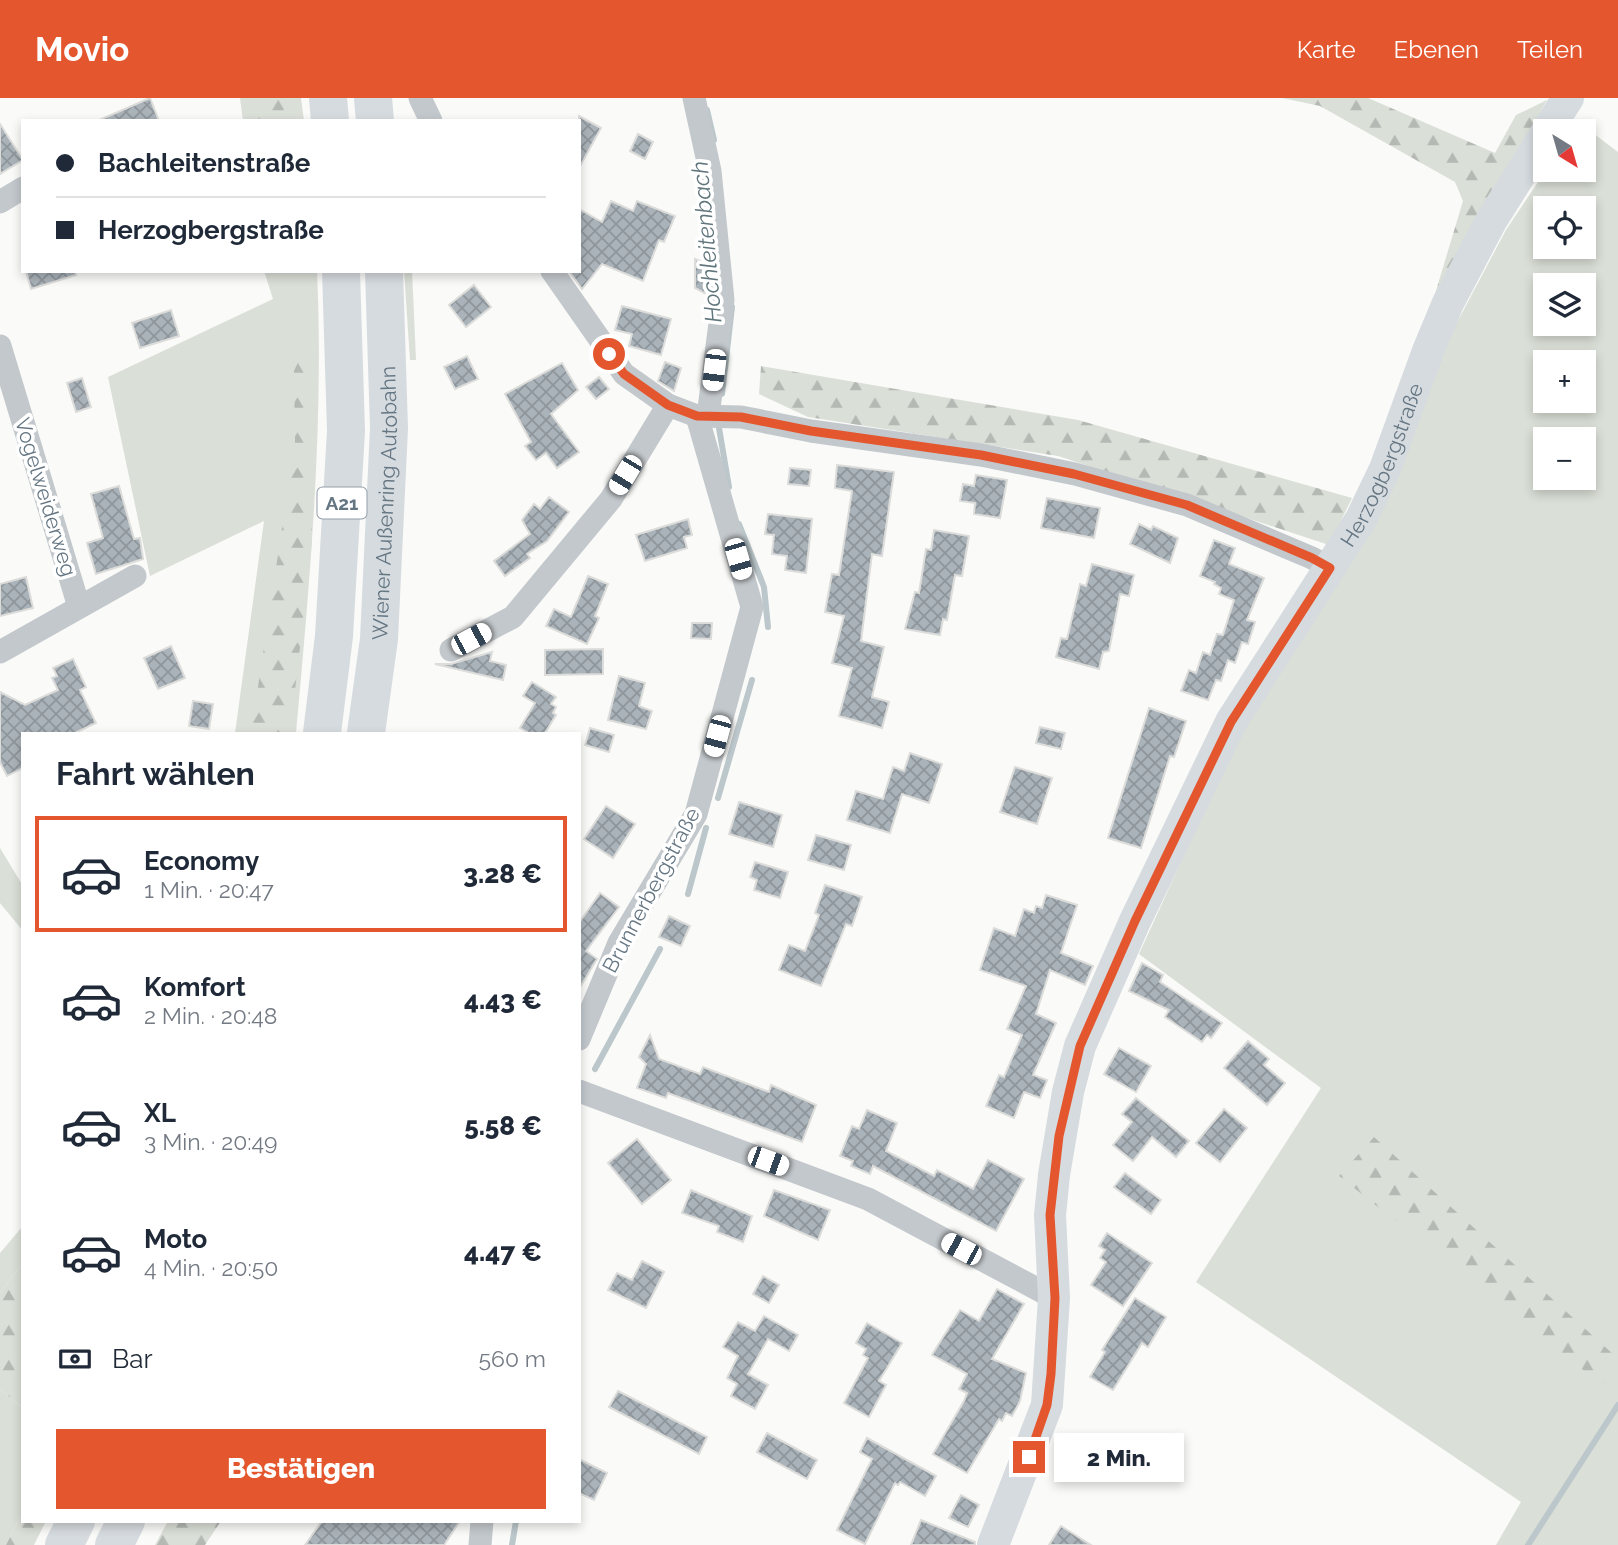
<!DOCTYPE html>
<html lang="de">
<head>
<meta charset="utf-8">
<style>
	body { margin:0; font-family:Raleway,sans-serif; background:#f6f6f7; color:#1f2937; height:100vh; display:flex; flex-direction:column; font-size:26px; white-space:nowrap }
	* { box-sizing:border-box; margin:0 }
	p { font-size:23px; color:#747a83 }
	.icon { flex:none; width:38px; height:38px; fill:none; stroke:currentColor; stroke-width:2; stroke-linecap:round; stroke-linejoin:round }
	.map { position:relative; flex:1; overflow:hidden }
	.sheet { position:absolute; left:21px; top:634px; width:560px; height:791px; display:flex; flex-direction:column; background:#fff; border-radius:0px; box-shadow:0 4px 10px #0003 }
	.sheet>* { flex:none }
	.guide { position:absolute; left:21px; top:21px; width:560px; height:154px; border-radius:0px; box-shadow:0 4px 10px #0003; display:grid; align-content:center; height:154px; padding:0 35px; background:#fff }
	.needle { width:46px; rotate:143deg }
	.buttons { position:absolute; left:1533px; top:21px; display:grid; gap:14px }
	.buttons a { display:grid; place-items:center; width:63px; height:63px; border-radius:0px; background:#fff; box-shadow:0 4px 10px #0003; font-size:35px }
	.end { position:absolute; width:32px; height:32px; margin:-16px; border:9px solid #e4572e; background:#fff; box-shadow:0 0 0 4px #fff }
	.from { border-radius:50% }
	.bubble { position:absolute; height:49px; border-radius:0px; background:#fff; box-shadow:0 4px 10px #0003; font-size:23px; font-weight:800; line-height:49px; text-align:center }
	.car { position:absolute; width:21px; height:42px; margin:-21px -10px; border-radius:9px; box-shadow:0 0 5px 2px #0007; background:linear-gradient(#fff 24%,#345 0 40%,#fff 0 76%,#345 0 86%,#fff 0) }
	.guide b { display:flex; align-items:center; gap:24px; height:66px; font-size:26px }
	.guide b+b { border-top:2px solid #e0e1e3 }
	.guide i { width:18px; height:18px; background:#1f2937 }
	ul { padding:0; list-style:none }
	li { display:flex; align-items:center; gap:21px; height:116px; margin:0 14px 10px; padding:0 21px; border:4px solid transparent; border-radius:0px }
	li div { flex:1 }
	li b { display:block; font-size:26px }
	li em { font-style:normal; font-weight:800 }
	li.active { border-color:#e4572e }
	li>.icon { width:63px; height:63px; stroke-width:1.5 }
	h2 { padding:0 35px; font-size:32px; line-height:84px }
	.pay { display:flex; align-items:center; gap:18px; height:77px; padding:0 35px; font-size:26px }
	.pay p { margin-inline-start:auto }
	.action { display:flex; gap:14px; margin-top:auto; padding:14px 35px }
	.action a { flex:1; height:80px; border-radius:0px; background:#e4572e; color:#fff; font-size:28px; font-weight:800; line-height:80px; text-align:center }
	header { display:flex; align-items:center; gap:42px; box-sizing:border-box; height:98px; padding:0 35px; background:#e4572e; color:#fff }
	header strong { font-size:33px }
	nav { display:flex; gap:38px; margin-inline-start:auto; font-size:24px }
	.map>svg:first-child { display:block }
</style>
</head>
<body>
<header>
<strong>Movio</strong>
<nav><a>Karte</a><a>Ebenen</a><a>Teilen</a></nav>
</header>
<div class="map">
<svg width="1618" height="1447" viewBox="0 0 1618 1447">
	<defs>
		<pattern id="forest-firs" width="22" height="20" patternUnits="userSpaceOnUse" patternTransform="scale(1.75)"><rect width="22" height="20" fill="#dadfd7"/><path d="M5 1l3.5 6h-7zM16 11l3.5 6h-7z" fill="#b4b9b4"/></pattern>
		<pattern id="building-cross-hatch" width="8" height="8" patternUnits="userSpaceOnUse" patternTransform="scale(1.75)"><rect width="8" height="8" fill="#aab3b9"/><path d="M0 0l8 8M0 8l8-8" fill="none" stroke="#8e969c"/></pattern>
	</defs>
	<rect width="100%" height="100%" fill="#fafaf8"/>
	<g fill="#dadfd7" fill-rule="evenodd">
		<polygon points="240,0 301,0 304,23 243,23"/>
		<path d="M1577,23L1618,54V1447H1496L1521,1404L1196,1184L1321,990L1139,856L1243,628L1506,132L1546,72H1584V33H1571ZM1545,110H1584V149H1545ZM1545,187H1584V226H1545ZM1545,264H1584V303H1545ZM1545,341H1584V380H1545Z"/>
		<path d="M264,173H317C324,328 310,481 296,635H235L264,423L150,478L108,279L273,201Z"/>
		<polygon points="404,173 412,173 416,262 410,262"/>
		<polygon points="0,750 23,788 23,833 0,805"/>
		<polygon points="23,1128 23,1165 0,1194 0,1155"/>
		<polygon points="0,1291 23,1310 23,1413 6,1447 0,1447"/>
	</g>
	<g fill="url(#forest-firs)">
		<polygon points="250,0 283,0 285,23 253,23"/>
		<polygon points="1282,0 1368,0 1495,55 1516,17 1547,2 1432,206 1463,103 1455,84 1320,8"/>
		<polygon points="307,245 312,445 290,635 251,635 295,344 294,273"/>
		<polygon points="761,268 1078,322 1352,400 1329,447 1058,358 808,319 759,296"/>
		<polygon points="1374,1039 1615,1258 1602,1287 1339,1078"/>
		<polygon points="23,1165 23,1310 0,1291 0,1194"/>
		<polygon points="23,1413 23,1423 46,1423 34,1447 6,1447"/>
		<polygon points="168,1423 221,1423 205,1447 155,1447"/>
	</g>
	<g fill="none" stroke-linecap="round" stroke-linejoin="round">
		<g stroke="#bbc7cb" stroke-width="6">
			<polyline points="707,12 714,42"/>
			<polyline points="722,296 732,209"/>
			<polyline points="718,324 729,389"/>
			<polyline points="739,426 764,489 768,529"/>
			<polyline points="718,700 752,582"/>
			<polyline points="688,796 706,730"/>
			<polyline points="595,971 660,851"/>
			<polyline points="512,1447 516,1423"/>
			<polyline points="1528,1447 1618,1307"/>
		</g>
	</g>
	<g fill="url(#building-cross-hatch)" stroke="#dcdcda" stroke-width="2">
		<polygon points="150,0 159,23 97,23"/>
		<polygon points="579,18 601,30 579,70"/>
		<polygon points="0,26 23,62 0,76"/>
		<polygon points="638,36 653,44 645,61 630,53"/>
		<polygon points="611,103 633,113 637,103 675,118 664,144 659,142 643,183 602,166 582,191 569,173 579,173 579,111 602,124"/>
		<polygon points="695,161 705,165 708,197 695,190"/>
		<polygon points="26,173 75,173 76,177 31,191"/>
		<polygon points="474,187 491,209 466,229 449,207"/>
		<polygon points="622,208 671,221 661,257 629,248 632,236 615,232"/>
		<polygon points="171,212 179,238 140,250 132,225"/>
		<polygon points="467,258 478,281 455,291 444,269"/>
		<polygon points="665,264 681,270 674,293 658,283"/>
		<polygon points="562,265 578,292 551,316 579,354 557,370 546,355 536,362 525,348 531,344 505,296"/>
		<polygon points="599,279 609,291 596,301 586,289"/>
		<polygon points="82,280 91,309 76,314 67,285"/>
		<polygon points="837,367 894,374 882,458 872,456 861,543 884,549 872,599 889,604 882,630 839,618 852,570 832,565 844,518 825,514 832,476 839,477 852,393 835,390"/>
		<polygon points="790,370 811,372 809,388 788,386"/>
		<polygon points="976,377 1007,382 1000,420 974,416 975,405 960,403 963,386 974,388"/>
		<polygon points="119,388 134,441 140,440 143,461 96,476 87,445 103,440 91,396"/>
		<polygon points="549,399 569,414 547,443 527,456 530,460 505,478 494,463 530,436 522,422 534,406 540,411"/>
		<polygon points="1047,400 1100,410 1094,440 1041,430"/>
		<polygon points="768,416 812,421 806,475 785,472 787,458 772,456 774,437 765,436"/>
		<polygon points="688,421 692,437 684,439 687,450 645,463 636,437"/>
		<polygon points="1139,426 1151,432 1153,428 1178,440 1170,465 1130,446"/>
		<polygon points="934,432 969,438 962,478 955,477 947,522 943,521 940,537 905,531 915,494 919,495 926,451 931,452"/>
		<polygon points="1214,442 1235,450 1229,466 1264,480 1247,522 1255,524 1248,546 1242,544 1235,565 1228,562 1221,583 1216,582 1208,602 1181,593 1189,572 1196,575 1203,554 1210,557 1217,536 1223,537 1234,502 1219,496 1221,490 1214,486 1215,484 1200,478"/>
		<polygon points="1092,466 1134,477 1129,498 1120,496 1109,553 1103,554 1099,571 1056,559 1061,540 1067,541 1080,486 1086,488"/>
		<polygon points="588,478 608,486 595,518 599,520 587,546 546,528 554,511 571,519"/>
		<polygon points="26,479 33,510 0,518 0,486"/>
		<polygon points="692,525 712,525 711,541 691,540"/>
		<polygon points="171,548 185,580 158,591 144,560"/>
		<polygon points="603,551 603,576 545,577 545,552"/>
		<polygon points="492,554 490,563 506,567 503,582 435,566 451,566"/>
		<polygon points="73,561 86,589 80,592 96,625 75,635 23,635 23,670 7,678 0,664 0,594 25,607 58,592 52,580 57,578 53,570"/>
		<polygon points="619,578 645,585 639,608 652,613 646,631 608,622"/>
		<polygon points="532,584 556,599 551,606 556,609 553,615 556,617 545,635 529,635 520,630 535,605 523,598"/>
		<polygon points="193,603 213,606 209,631 189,628"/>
		<polygon points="1149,610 1186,623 1174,659 1170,658 1141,750 1108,740"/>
		<polygon points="1040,629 1065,635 1061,651 1036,645"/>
		<polygon points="590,630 614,637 609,654 585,647"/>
		<polygon points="910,655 942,666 929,705 902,696 890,735 847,722 856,693 883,701 893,669 904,673"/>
		<polygon points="1015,669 1052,680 1037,726 1000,714"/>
		<polygon points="739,704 782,717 773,749 729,736"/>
		<polygon points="606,708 635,726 613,760 584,741"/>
		<polygon points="816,737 851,747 844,772 808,762"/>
		<polygon points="755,764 788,774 780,800 754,792 757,782 750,779"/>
		<polygon points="825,787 862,799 852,828 846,826 821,888 779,872 789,847 805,853 819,817 815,815"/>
		<polygon points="600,795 619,809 586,853 597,861 579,891 579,825"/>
		<polygon points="1046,797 1077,807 1061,855 1093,868 1085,887 1050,872 1036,916 1056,925 1033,977 1047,982 1040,1000 1024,994 1014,1020 986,1008 999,977 1004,979 1022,937 1007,931 1026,888 980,872 994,830 1015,838 1024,811 1034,815 1036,808 1042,810"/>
		<polygon points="669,818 690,828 681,848 659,839"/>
		<polygon points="1142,865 1163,877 1160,884 1222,925 1211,940 1207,937 1202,944 1165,919 1169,912 1129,893"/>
		<polygon points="650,937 659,961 700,976 703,969 769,994 771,987 816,1007 802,1044 668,995 666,1000 637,990 646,966 639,959"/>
		<polygon points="1248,943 1269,961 1264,967 1285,985 1267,1007 1224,970"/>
		<polygon points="1119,950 1151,968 1136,994 1104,976"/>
		<polygon points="1136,1000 1189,1043 1176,1059 1152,1039 1133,1063 1113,1047 1132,1024 1122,1016"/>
		<polygon points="1224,1011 1247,1030 1220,1064 1196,1045"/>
		<polygon points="867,1012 897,1025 886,1053 934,1078 937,1072 973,1091 988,1062 1024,1081 996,1133 873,1068 870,1076 851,1068 853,1063 840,1058 852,1028 859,1031"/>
		<polygon points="637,1041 671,1082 642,1106 608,1065"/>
		<polygon points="1125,1075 1161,1102 1151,1116 1114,1089"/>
		<polygon points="691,1092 752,1118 743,1144 717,1134 719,1128 682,1115"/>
		<polygon points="774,1092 830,1112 818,1142 764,1118"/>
		<polygon points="1107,1135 1152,1165 1123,1208 1091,1187 1106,1164 1100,1160 1105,1152 1099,1148"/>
		<polygon points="642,1163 664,1174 646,1210 608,1192 617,1175 632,1182"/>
		<polygon points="763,1178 779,1187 769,1205 753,1196"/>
		<polygon points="997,1191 1024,1206 992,1261 1026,1275 1020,1303 1012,1318 1006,1315 1002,1323 999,1321 967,1375 933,1356 964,1303 967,1295 959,1291 967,1276 932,1257 960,1212 979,1223"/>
		<polygon points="1135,1200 1166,1219 1148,1249 1142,1245 1113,1292 1090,1279 1105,1254 1102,1252"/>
		<polygon points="764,1218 798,1237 789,1253 768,1241 748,1276 768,1287 755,1311 731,1298 737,1286 727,1280 738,1258 723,1249 738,1224 755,1233"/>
		<polygon points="867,1225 902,1245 879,1283 886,1287 869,1319 844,1305 868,1260 863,1257 866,1251 856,1245"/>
		<polygon points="618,1293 707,1339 699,1356 609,1309"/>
		<polygon points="767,1335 817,1362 807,1381 757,1354"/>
		<polygon points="867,1340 936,1378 925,1398 900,1384 898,1387 895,1385 865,1446 837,1432 872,1361 860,1354"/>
		<polygon points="579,1361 607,1375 594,1402 579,1395"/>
		<polygon points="961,1397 979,1407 968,1429 949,1420"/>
		<polygon points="921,1422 975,1444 975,1447 911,1447"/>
		<polygon points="322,1423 460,1423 444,1447 305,1447"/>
		<polygon points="1061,1428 1091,1447 1049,1447"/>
	</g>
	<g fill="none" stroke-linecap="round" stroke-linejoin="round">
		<g stroke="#c3c8cc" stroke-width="23">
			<polyline points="420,0 431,23"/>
			<polyline points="694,0 710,73 723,202 708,318"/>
			<polyline points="0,104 23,90"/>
			<polyline points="552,173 624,276 668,307 697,318 741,319 811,333 981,357 1075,376 1187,407 1312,460 1330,470"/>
			<polyline points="0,248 79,509"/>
			<polyline points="451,552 513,519 611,401 668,307"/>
			<polyline points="0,554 135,478"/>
			<polyline points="579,941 619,845 696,716 752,509 697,318"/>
			<polyline points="579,993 868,1101 1054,1200"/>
			<polyline points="480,1447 482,1423"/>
		</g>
		<g stroke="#d6dbdf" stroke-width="32">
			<polyline points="1547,33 1568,0"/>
			<path id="s1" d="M993,1447L1047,1307L1054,1200L1050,1117L1054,1077L1068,994L1080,948L1135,823L1231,624L1361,421L1385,371L1428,253L1448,205L1491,123L1545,37"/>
		</g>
		<g stroke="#d6dbdf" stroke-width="38">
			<polyline points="328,0 330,23"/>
			<polyline points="373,0 375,23"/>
			<polyline points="322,635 334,538 346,333 341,173"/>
			<path id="s2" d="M366,635L379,541L389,330L384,173"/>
			<polyline points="64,1447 76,1423"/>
			<polyline points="114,1447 126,1423"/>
		</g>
	</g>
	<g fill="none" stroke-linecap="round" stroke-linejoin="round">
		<polyline stroke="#e4572e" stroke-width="9" points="609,256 624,276 668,307 697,318 741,319 811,333 981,357 1074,376 1187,407 1312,460 1330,470 1231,624 1135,823 1080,948 1059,1038 1050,1117 1055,1200 1051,1276 1047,1307 1029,1359"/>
	</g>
	<g text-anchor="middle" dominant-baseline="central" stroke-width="7" stroke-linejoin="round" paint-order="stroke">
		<rect fill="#fff" stroke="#939fa8" stroke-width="2" x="317.5" y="389.5" width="49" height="31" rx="5"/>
		<g font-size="19" font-weight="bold" fill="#657683">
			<text x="342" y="405">A21</text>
		</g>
		<g font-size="21" fill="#657683" stroke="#fff">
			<text stroke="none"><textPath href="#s1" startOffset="1169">Herzogbergstraße</textPath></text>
			<text transform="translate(46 399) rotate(73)">Vogelweiderweg</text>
			<text stroke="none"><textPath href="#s2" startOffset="231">Wiener Außenring Autobahn</textPath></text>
			<text transform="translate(651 792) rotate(-62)">Brunnerbergstraße</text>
		</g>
		<g font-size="23" font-style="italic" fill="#60757c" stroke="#fff">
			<text transform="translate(706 144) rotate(-95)">Hochleitenbach</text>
		</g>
	</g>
</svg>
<div class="buttons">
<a><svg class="needle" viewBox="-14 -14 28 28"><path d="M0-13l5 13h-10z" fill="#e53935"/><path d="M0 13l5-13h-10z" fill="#747a83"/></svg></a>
<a><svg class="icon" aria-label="locate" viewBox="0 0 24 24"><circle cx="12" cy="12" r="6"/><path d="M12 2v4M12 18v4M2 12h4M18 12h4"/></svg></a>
<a><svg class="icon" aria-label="layers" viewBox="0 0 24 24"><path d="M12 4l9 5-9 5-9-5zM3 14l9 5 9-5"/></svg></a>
<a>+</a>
<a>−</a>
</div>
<i class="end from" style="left:609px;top:256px"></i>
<i class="end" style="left:1029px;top:1359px"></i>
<div class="bubble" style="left:1054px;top:1335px;width:130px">2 Min.</div>
<i class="car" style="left:714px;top:272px;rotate:187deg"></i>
<i class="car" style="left:625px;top:377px;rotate:211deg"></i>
<i class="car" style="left:738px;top:461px;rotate:164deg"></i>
<i class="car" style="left:471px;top:541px;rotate:62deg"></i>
<i class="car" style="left:717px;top:638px;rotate:195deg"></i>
<i class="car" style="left:768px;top:1063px;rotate:110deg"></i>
<i class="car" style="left:961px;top:1151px;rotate:298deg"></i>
<div class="guide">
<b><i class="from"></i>Bachleitenstraße</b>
<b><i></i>Herzogbergstraße</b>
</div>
<section class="sheet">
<h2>Fahrt wählen</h2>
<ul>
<li class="active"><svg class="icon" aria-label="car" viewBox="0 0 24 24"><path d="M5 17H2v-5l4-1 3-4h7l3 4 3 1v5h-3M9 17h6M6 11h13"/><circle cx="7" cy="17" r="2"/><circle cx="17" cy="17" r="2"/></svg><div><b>Economy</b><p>1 Min. · 20:47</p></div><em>3.28 €</em></li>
<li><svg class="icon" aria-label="car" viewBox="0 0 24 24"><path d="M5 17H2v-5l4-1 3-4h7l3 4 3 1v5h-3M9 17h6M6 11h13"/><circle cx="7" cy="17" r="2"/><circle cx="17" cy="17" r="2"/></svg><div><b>Komfort</b><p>2 Min. · 20:48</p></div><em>4.43 €</em></li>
<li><svg class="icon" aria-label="car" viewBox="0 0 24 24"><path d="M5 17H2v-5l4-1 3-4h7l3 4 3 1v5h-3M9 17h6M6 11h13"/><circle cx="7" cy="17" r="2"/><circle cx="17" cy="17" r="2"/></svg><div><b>XL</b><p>3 Min. · 20:49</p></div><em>5.58 €</em></li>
<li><svg class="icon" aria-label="car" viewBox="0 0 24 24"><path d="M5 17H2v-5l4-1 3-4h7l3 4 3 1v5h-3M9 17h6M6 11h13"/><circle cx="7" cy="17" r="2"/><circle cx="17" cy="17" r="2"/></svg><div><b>Moto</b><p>4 Min. · 20:50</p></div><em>4.47 €</em></li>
</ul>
<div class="pay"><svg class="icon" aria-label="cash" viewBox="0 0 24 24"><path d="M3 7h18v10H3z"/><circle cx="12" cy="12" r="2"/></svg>Bar<p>560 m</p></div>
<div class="action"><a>Bestätigen</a></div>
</section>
</div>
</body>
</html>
